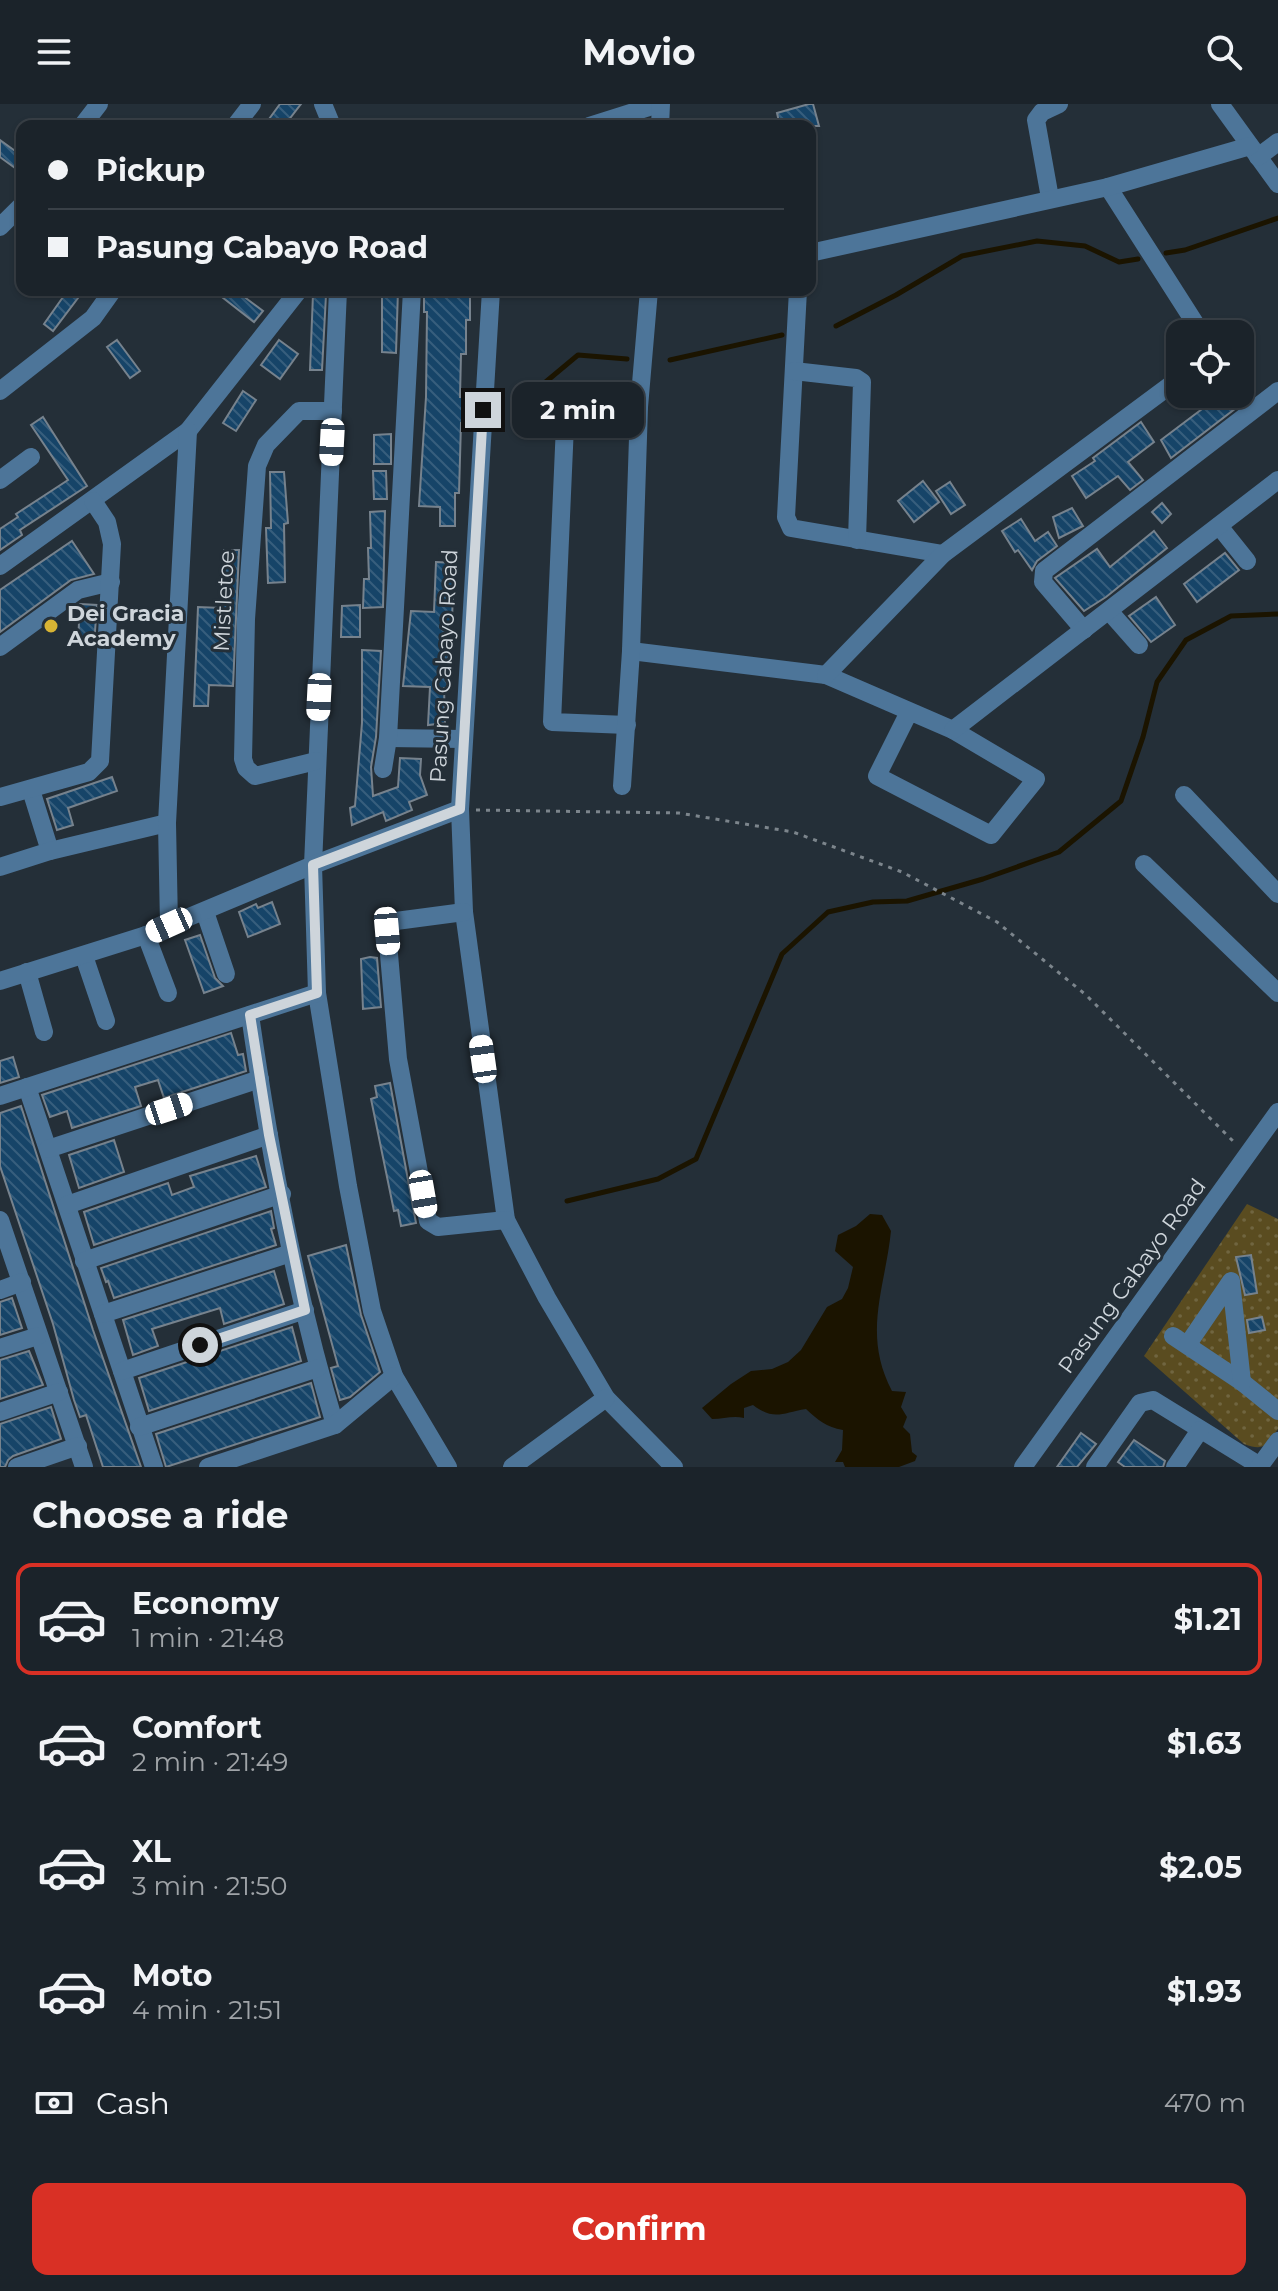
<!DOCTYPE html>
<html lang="en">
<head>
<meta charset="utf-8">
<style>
	body { margin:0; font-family:Montserrat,sans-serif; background:#242b32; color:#f1f3f6; height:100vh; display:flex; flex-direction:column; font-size:30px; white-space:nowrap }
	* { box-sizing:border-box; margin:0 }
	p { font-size:26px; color:#a0a4a8 }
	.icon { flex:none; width:44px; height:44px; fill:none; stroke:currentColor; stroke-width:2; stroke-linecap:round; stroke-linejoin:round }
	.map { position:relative; height:1363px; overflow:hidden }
	.drawer { display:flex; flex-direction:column; background:#1b232a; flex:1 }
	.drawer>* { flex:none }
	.banner { position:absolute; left:16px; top:16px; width:800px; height:176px; border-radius:16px; box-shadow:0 2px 6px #0004,0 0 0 2px #394047; display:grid; align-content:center; height:176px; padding:0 32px; background:#1b232a }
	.controls { position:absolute; left:1166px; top:216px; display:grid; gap:16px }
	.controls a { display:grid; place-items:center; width:88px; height:88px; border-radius:16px; background:#1b232a; box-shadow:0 2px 6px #0004,0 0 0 2px #394047; font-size:40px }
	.end { position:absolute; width:36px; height:36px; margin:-18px; border:10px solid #ced5db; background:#111; box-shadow:0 0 0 4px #111 }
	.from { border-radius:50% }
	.bubble { position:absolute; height:56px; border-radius:16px; background:#1b232a; box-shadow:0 2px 6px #0004,0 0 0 2px #394047; font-size:26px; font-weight:700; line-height:56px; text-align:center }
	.car { position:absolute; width:24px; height:48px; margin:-24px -12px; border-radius:10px; box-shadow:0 0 6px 2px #0007; background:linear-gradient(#fff 24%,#345 0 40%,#fff 0 76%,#345 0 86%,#fff 0) }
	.banner b { display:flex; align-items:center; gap:28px; height:76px; font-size:30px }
	.banner b+b { border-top:2px solid #394047 }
	.banner i { width:20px; height:20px; background:#f1f3f6 }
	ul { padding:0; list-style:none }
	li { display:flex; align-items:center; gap:24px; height:112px; margin:0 16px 12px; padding:0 16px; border:4px solid transparent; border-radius:16px }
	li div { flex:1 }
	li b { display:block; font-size:30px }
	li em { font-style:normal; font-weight:700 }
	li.on { border-color:#d93025 }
	li>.icon { width:72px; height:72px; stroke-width:1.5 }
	h2 { padding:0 32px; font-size:36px; line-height:96px }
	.pay { display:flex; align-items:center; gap:20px; height:88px; padding:0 32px; font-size:30px }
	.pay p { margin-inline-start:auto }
	.cta { display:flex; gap:16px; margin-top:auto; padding:16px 32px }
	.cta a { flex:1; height:92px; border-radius:16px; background:#d93025; color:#fff; font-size:32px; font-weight:700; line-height:92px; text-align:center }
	header { display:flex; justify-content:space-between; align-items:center; height:104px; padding:0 32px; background:#1b232a; font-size:36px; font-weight:700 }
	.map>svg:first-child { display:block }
</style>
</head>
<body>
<header><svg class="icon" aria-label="menu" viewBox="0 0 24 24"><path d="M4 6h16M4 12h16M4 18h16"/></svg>Movio<svg class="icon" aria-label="search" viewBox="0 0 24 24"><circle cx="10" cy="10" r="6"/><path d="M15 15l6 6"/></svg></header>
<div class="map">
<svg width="1278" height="1363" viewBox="0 0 1278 1363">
	<defs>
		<pattern id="green-dots" width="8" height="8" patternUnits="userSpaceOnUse" patternTransform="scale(2)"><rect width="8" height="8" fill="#5a4c20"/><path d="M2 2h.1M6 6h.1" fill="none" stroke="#706540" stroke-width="1.8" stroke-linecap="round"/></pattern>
		<pattern id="building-back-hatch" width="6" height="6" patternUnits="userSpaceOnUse" patternTransform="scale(2)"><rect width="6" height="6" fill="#164468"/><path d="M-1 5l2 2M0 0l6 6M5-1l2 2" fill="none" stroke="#375e7d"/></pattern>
	</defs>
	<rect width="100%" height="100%" fill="#242f38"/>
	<path fill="url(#green-dots)" d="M1247,1100L1278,1115V1325C1266,1341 1265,1348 1244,1340L1144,1252Z"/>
	<path fill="#1b1400" d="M870,1110L882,1111L891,1127C885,1185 862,1230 892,1287L906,1288L901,1303L907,1313L903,1323L910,1330L912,1348L917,1352L915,1357L899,1363H845L843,1358H835L842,1346L843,1326C826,1323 818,1316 806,1305C782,1309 774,1317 753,1301L744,1304V1314C733,1311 724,1315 712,1315L702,1304L731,1280L751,1267L772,1265L788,1258L801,1246L827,1203L842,1195L848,1184L853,1163L835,1147L838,1131L856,1122Z"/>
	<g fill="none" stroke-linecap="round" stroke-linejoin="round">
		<g stroke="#1b1400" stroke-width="5">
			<polyline points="1166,149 1185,146 1278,114"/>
			<polyline points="836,222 896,191 962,152 1037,137 1085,142 1119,158 1138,155"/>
			<polyline points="670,256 782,231"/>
			<polyline points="524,296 578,251 627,255"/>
			<polyline points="567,1097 658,1075 696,1055 782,850 828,808 873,798 907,797 983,775 1059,748 1121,697 1143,633 1157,578 1186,536 1231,512 1278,510"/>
		</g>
	</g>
	<g fill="url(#building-back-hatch)" stroke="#76828d" stroke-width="2">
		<polygon points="280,0 301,0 284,22 264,22"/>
		<polygon points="809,0 813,0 819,22 780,22 777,9"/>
		<polygon points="0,36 22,52 22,69 0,53"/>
		<polygon points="68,186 84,186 53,227 44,220"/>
		<polygon points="213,186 235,186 263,207 254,218"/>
		<polygon points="382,186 398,186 396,249 382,248"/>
		<polygon points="424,186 470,189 470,216 466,216 466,250 461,250 460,293 465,293 465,319 461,319 459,389 455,389 455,422 440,422 440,403 419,402 426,293 427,208 424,208"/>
		<polygon points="313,190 326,191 322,266 310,266"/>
		<polygon points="117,236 140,267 130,274 107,243"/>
		<polygon points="279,236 298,250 280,275 261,261"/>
		<polygon points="243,287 256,296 236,327 223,319"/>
		<polygon points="1222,290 1225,290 1236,304 1171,354 1161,336"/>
		<polygon points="43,313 87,382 20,426 22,431 0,446 0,425 18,413 16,410 68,376 31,321"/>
		<polygon points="1141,318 1154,338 1128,358 1143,376 1130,386 1118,372 1086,394 1072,372 1095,357 1093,354"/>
		<polygon points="391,330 391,360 374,360 374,331"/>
		<polygon points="373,367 386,367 387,395 374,395"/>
		<polygon points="270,368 284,368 288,419 284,420 285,478 268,479 266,424 271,424"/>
		<polygon points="923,377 939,398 914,418 898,397"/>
		<polygon points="950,378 965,401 951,410 936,387"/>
		<polygon points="1162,399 1171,410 1162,419 1152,408"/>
		<polygon points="1072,404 1083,422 1059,434 1053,413"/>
		<polygon points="385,407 383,503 363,504 364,475 369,475 368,444 371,444 370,408"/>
		<polygon points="1021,415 1035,437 1048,428 1057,442 1037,457 1032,466 1018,446 1015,448 1002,427"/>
		<polygon points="1154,427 1167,444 1106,493 1084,507 1055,474 1097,445 1110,463"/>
		<polygon points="72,437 94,470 71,476 0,528 0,486"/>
		<polygon points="224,446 239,446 233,582 209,581 208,602 194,602 198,503 222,504"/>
		<polygon points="1225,449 1239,466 1197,498 1184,480"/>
		<polygon points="436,458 454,459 452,516 450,517 447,584 444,584 445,619 428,621 430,583 403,582 411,507 434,508"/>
		<polygon points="1156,493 1175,521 1151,538 1129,512"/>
		<polygon points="80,500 97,501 94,540 78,538"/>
		<polygon points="360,501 360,533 341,533 342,502"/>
		<polygon points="362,546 381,547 376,633 371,663 373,692 398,683 400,654 421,655 420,671 427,691 409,698 412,706 386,717 383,708 352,721 350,704 355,702 362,619"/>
		<polygon points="112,673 117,687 68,704 73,721 57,726 47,695"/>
		<polygon points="272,798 280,820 248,833 239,808 256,800 258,804"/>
		<polygon points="200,831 215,874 223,882 204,889 185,836"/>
		<polygon points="370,853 377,854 381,903 363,905 361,855"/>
		<polygon points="231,929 238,951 243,950 246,967 164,994 158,976 135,983 141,1002 72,1024 67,1007 50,1013 42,991"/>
		<polygon points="13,953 19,973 0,979 0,957"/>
		<polygon points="390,979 416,1119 401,1122 398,1106 394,1107 371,995 377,993 375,982"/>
		<polygon points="21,1002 93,1226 141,1363 103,1363 86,1311 80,1313 74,1296 53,1220 0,1062 0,1009"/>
		<polygon points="114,1036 124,1068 79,1084 69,1051"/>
		<polygon points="256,1052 266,1083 94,1141 84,1108 168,1079 172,1091 194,1083 190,1072"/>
		<polygon points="271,1107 274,1124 271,1125 276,1141 114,1194 108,1177 106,1178 101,1164"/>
		<polygon points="346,1141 361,1211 380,1268 350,1293 340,1296 331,1264 338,1262 308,1152"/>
		<polygon points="1251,1151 1257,1189 1245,1191 1236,1153"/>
		<polygon points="274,1167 284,1200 224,1220 220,1204 152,1225 158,1242 133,1251 123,1216"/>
		<polygon points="12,1194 22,1224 0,1231 0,1198"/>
		<polygon points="1262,1213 1265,1226 1249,1229 1247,1216"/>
		<polygon points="292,1223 301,1257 149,1307 139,1274"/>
		<polygon points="29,1247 43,1281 0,1295 0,1256"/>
		<polygon points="311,1279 320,1313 166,1363 156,1330"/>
		<polygon points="51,1303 61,1335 13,1352 8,1356 5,1363 0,1363 0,1320"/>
		<polygon points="1081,1329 1096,1340 1077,1363 1057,1363"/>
		<polygon points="1134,1336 1165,1357 1163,1363 1125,1363 1118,1358"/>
	</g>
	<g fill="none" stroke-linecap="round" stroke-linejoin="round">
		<polyline stroke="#7c858c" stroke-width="3" stroke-dasharray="4 6" stroke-linecap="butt" points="476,706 679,709 793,728 902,768 997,818 1086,891 1236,1040"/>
		<g stroke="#4d7599" stroke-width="18">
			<polyline points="323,0 332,22"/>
			<polyline points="1220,0 1278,80"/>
			<polyline points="82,22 99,0"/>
			<polyline points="235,22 252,0"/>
			<polyline points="589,22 659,0"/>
			<polyline points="660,22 661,0"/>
			<polyline points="1258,53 1278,38"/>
			<polyline points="1108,83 1202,230"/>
			<polyline points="1050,94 1036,16 1042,8 1059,0"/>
			<polyline points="0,123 22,101"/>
			<polyline points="810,149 1108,83 1250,42"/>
			<polyline points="338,186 313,761 317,889 348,1082 372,1207 394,1272 448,1363"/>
			<polyline points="491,186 460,705 464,808 506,1116 547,1194 606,1294 674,1363"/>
			<polyline points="798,186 786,413 791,424 943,450"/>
			<polyline points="794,267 856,274 862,278 857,436"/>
			<polyline points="0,287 93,214 113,186"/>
			<polyline points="0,376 31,353"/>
			<polyline points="1219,422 1247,457"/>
			<polyline points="0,462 188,327 299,186"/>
			<polyline points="1109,507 1139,541"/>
			<polyline points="1084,526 1043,478 1044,467 1278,287"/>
			<polyline points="0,543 78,486 111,478"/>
			<polyline points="631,547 826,571 953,626 1036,675 991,731 877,672 909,608"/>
			<polyline points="826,571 943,450 1180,274"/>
			<polyline points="627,621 552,618 565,321 575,304 639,303"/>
			<polyline points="953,626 1278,376"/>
			<polyline points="388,634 463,635"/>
			<polyline points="316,657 255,672 246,664 243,655 246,515 257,362 266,341 299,307 333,307"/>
			<polyline points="383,665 388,634 412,186"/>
			<polyline points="622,682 631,547 639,303 649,186"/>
			<polyline points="31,686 50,747"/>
			<polyline points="1184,691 1278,790"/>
			<polyline points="0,693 89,668 100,657 112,440 107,418 93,397"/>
			<polyline points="1144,760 1278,889"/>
			<polyline points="0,763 50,747 167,719"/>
			<polyline points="205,808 226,870"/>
			<polyline points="464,808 396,817 387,827 398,955 428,1117 438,1123 506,1116"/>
			<polyline points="169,821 167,719 188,327"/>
			<polyline points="146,831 168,889"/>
			<polyline points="84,852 106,917"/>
			<polyline points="27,868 44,928"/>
			<polyline points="0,877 146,831 313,761 460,705"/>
			<path d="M250,911C270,1049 295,1188 335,1321"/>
			<polyline points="27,983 154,1363"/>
			<polyline points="0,992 317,889"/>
			<polyline points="48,1045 260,975"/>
			<polyline points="67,1101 269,1031"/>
			<polyline points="0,1116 84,1363"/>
			<polyline points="84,1157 282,1090"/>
			<polyline points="0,1186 22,1178"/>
			<polyline points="103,1210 291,1149"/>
			<polyline points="1173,1232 1242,1278 1278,1307"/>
			<polyline points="1188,1240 1231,1177 1242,1278"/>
			<polyline points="0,1244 38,1232"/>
			<polyline points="122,1267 305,1206"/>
			<polyline points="0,1308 59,1288"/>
			<polyline points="139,1323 318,1264"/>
			<polyline points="17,1363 78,1342"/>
			<polyline points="208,1363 335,1321 394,1272"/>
			<polyline points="512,1363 606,1294"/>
			<polyline points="1023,1363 1278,1008"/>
			<polyline points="1095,1363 1140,1299 1153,1296 1260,1362"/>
			<polyline points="1175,1363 1200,1326"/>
			<polyline points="1259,1363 1278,1337"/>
		</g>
	</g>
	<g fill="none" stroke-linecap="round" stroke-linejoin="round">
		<polyline stroke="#ced5db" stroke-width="10" points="200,1241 305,1206 269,1031 250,911 317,889 313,761 460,705 483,306"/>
	</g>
	<circle fill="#d8b434" stroke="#242f38" stroke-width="3" cx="51" cy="522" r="8"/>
	<g text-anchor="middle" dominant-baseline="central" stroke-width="6" stroke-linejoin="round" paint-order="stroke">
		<g font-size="22" fill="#ced5db" stroke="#242f38">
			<text transform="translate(224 497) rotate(-87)">Mistletoe</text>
			<text transform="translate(444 562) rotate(-87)">Pasung Cabayo Road</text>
			<text transform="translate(1132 1172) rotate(-54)">Pasung Cabayo Road</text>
		</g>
		<g font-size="22" font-weight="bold" fill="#ced5db" stroke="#242f38" text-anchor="start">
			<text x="67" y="509">Dei Gracia<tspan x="67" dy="25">Academy</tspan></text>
		</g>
	</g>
</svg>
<div class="controls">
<a><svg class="icon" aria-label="locate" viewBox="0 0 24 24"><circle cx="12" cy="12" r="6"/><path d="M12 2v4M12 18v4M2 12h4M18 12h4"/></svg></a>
</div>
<i class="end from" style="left:200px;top:1241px"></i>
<i class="end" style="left:483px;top:306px"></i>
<div class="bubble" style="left:512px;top:278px;width:132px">2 min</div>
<i class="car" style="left:332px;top:338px;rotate:183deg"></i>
<i class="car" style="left:319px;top:593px;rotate:183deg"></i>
<i class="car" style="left:169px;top:821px;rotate:246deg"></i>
<i class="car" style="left:387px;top:827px;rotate:175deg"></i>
<i class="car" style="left:483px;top:955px;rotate:352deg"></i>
<i class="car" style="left:169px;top:1005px;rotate:72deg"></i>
<i class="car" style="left:423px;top:1090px;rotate:170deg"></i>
<div class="banner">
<b><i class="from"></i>Pickup</b>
<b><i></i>Pasung Cabayo Road</b>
</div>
</div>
<section class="drawer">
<h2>Choose a ride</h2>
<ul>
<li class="on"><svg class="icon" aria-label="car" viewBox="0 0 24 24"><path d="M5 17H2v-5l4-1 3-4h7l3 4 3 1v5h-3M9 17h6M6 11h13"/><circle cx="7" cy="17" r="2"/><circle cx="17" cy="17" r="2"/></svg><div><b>Economy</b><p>1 min · 21:48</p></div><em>$1.21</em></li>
<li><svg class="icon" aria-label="car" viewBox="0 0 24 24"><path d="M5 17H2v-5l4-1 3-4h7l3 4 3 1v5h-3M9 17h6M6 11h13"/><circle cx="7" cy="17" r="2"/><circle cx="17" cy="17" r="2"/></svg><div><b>Comfort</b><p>2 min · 21:49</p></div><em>$1.63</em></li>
<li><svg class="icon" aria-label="car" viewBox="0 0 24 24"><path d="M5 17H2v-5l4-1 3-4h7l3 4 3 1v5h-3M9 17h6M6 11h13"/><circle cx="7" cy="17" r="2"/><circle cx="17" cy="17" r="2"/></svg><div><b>XL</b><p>3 min · 21:50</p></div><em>$2.05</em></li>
<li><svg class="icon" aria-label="car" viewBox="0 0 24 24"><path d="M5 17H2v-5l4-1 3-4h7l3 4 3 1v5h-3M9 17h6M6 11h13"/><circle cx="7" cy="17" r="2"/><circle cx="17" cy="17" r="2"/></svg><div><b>Moto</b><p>4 min · 21:51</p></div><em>$1.93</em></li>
</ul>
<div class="pay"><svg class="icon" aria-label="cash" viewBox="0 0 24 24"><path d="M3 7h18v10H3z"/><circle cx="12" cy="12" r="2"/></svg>Cash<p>470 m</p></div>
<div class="cta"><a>Confirm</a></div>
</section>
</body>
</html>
